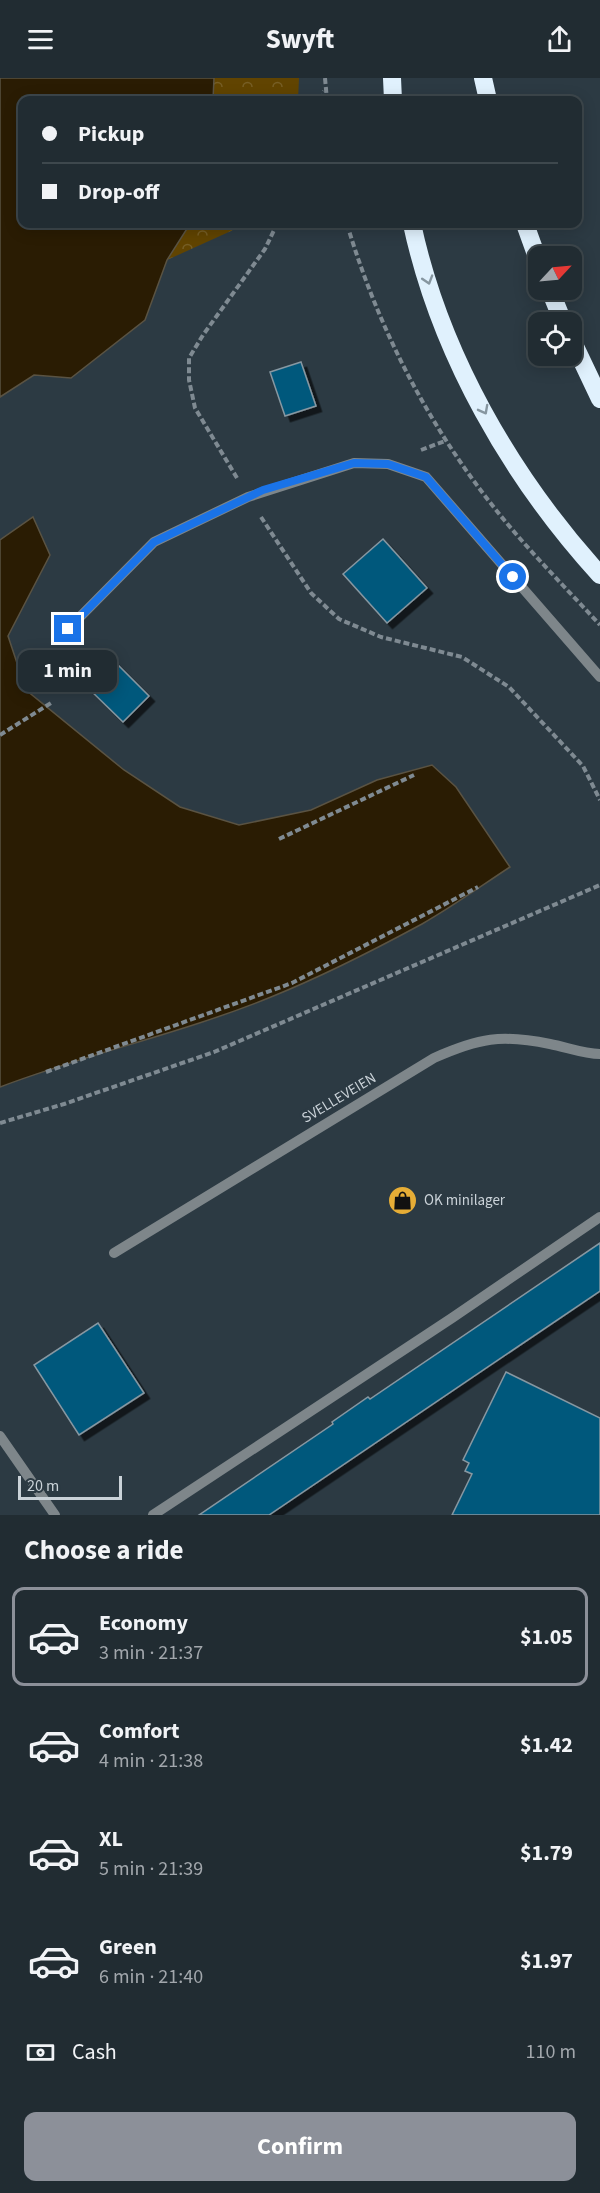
<!DOCTYPE html>
<html lang="en">
<head>
<meta charset="utf-8">
<style>
	body { margin:0; font-family:"Source Sans 3",sans-serif; background:#29343a; color:#f1f3f6; height:100vh; display:flex; flex-direction:column; font-size:22px; white-space:nowrap }
	* { box-sizing:border-box; margin:0 }
	p { font-size:20px; color:#a2a7ac }
	.icon { flex:none; width:33px; height:33px; fill:none; stroke:currentColor; stroke-width:2; stroke-linecap:round; stroke-linejoin:round }
	.map { position:relative; height:1437px; overflow:hidden }
	.drawer { display:flex; flex-direction:column; background:#212c32; flex:1 }
	.drawer>* { flex:none }
	.hud { position:absolute; left:18px; top:18px; width:564px; height:132px; border-radius:12px; box-shadow:0 3px 15px #0003,0 0 0 2px #3e484d; display:grid; align-content:center; height:132px; padding:0 24px; background:#212c32 }
	.needle { width:39px; rotate:64deg }
	.tools { position:absolute; left:528px; top:168px; display:grid; gap:12px }
	.tools a { display:grid; place-items:center; width:54px; height:54px; border-radius:12px; background:#212c32; box-shadow:0 3px 15px #0003,0 0 0 2px #3e484d; font-size:30px }
	.scale { position:absolute; left:18px; bottom:15px; width:104px; box-sizing:border-box; padding-left:6px; border:3px solid #cad2d8; border-top:0; font-size:16px; line-height:21px; white-space:nowrap; color:#cad2d8; -webkit-text-stroke:4px #2c3a43; paint-order:stroke }
	.end { position:absolute; width:27px; height:27px; margin:-14px; border:8px solid #1a73e8; background:#fff; box-shadow:0 0 0 3px #fff }
	.from { border-radius:50% }
	.bubble { position:absolute; height:42px; border-radius:12px; background:#212c32; box-shadow:0 3px 15px #0003,0 0 0 2px #3e484d; font-size:20px; font-weight:700; line-height:42px; text-align:center }
	.hud b { display:flex; align-items:center; gap:21px; height:57px; font-size:22px }
	.hud b+b { border-top:2px solid #3e484d }
	.hud i { width:15px; height:15px; background:#f1f3f6 }
	ul { padding:0; list-style:none }
	li { display:flex; align-items:center; gap:18px; height:99px; margin:0 12px 9px; padding:0 12px; border:3px solid transparent; border-radius:12px }
	li div { flex:1 }
	li b { display:block; font-size:22px }
	li em { font-style:normal; font-weight:700 }
	li.current { border-color:#8c9099 }
	li>.icon { width:54px; height:54px; stroke-width:1.5 }
	h2 { padding:0 24px; font-size:27px; line-height:72px }
	.pay { display:flex; align-items:center; gap:15px; height:66px; padding:0 24px; font-size:22px }
	.pay p { margin-inline-start:auto }
	.cta { display:flex; gap:12px; margin-top:auto; padding:12px 24px }
	.cta a { flex:1; height:69px; border-radius:12px; background:#8c9099; color:#fff; font-size:24px; font-weight:700; line-height:69px; text-align:center }
	header { display:flex; justify-content:space-between; align-items:center; height:78px; padding:0 24px; background:#212c32; font-size:27px; font-weight:700 }
	.map>svg:first-child { display:block }
</style>
</head>
<body>
<header><svg class="icon" aria-label="menu" viewBox="0 0 24 24"><path d="M4 6h16M4 12h16M4 18h16"/></svg>Swyft<svg class="icon" aria-label="share" viewBox="0 0 24 24"><path d="M12 15V3M7 8l5-5 5 5M5 13v7h14v-7"/></svg></header>
<div class="map">
<svg width="600" height="1437" viewBox="0 0 600 1437">
	<defs>
		<pattern id="forest-crowns" width="20" height="18" patternUnits="userSpaceOnUse" patternTransform="scale(1.5)"><rect width="20" height="18" fill="#614401"/><path d="M2 6a3 3 0 1 1 6 0M12 15a3 3 0 1 1 6 0" fill="none" stroke="#765e25"/></pattern>
		<filter id="shadow"><feDropShadow dx="5.5" dy="5.5" stdDeviation="0" flood-color="#0009"/></filter>
	</defs>
	<rect width="100%" height="100%" fill="#2c3a43"/>
	<g fill="url(#forest-crowns)">
		<polygon points="214,0 299,0 298,22 213,22"/>
		<polygon points="190,146 243,146 231,153 167,182"/>
	</g>
	<g fill="#2a1c03" stroke="#5a5343" stroke-width="1.5">
		<polygon points="0,0 214,0 213,22 22,22 22,146 190,146 167,182 145,242 71,300 34,297 0,319"/>
		<path d="M33,439L50,477L8,558L26,612L124,692L180,729L239,747L311,732L377,702L432,687L456,709L510,789C481,808 452,829 422,846C374,872 323,898 271,919C183,955 89,975 0,1009V462Z"/>
	</g>
	<g fill="#06587c" stroke="#8798a2" stroke-width="1.5" filter="url(#shadow)">
		<polygon points="301,284 316,328 285,338 270,294"/>
		<polygon points="383,461 427,510 387,545 343,496"/>
		<polygon points="110,579 149,618 123,644 84,606"/>
		<polygon points="600,1165 600,1213 269,1437 199,1437 333,1346 332,1344 368,1319 370,1321"/>
		<polygon points="98,1245 144,1315 79,1357 34,1287"/>
		<polygon points="506,1294 600,1340 600,1437 452,1437 472,1396 465,1393 469,1385 463,1382"/>
	</g>
	<g fill="none" stroke-linecap="round" stroke-linejoin="round">
		<g stroke="#7f8a92" stroke-width="4" stroke-dasharray="6 3" stroke-linecap="butt">
			<polyline points="325,0 327,22"/>
			<polyline points="321,22 324,13"/>
			<path d="M347,146C378,250 428,347 496,432C528,472 565,509 600,547"/>
			<polyline points="421,372 445,363"/>
			<polyline points="237,400 195,330 189,302 189,280 203,257 265,171 277,146"/>
			<polyline points="261,439 311,515 339,541 381,559 462,579 509,609 583,688 600,722"/>
			<polyline points="0,657 51,625"/>
			<polyline points="279,761 414,697"/>
			<polyline points="46,994 292,905 478,809"/>
			<polyline points="0,1045 64,1026 214,974 600,807"/>
		</g>
		<g stroke="#7e868a" stroke-width="10">
			<polyline points="68,551 154,464 248,419 354,385 388,386 426,399 600,599"/>
			<path d="M114,1175L434,980C479,960 501,956 550,966C566,969 584,976 600,976"/>
			<polyline points="0,1358 55,1437"/>
			<polyline points="153,1437 452,1240 600,1139"/>
		</g>
		<g stroke="#e0f1fd" stroke-width="18">
			<polyline points="392,0 393,22"/>
			<polyline points="483,0 488,22"/>
			<path d="M412,146C440,276 511,399 600,497"/>
			<polyline points="525,146 538,182"/>
			<polyline points="550,212 563,244"/>
			<polyline points="572,262 600,321"/>
		</g>
	</g>
	<defs><path id="oneway-chevron" d="M-2-3.5L2.5 0L-2 3.5" fill="none" stroke-width="1.6" stroke-linecap="round" stroke-linejoin="round" transform="scale(1.5)"/></defs>
	<g stroke="#8696a0">
		<use href="#oneway-chevron" transform="translate(428 202) rotate(73)"/>
		<use href="#oneway-chevron" transform="translate(484 332) rotate(62)"/>
	</g>
	<g fill="none" stroke-linecap="round" stroke-linejoin="round">
		<polyline stroke="#1a73e8" stroke-width="8" points="68,551 154,464 263,412 354,385 388,386 426,399 513,499"/>
	</g>
	<defs>
		<symbol id="shop-disc" viewBox="-11 -11 22 22"><circle r="9.5" fill="#e6ad36" stroke="#2c3a43"/><path d="M-5-2.5h2.3a2.7 3.5 0 0 1 5.4 0H5L5.5 6h-11ZM-1.5-2.5h3a1.5 2.3 0 0 0-3 0Z" fill="#111"/></symbol>
	</defs>
	<g fill-rule="evenodd">
		<use href="#shop-disc" x="386" y="1106" width="33" height="33"/>
	</g>
	<g text-anchor="middle" dominant-baseline="central" stroke-width="5" stroke-linejoin="round" paint-order="stroke">
		<g font-size="15" fill="#cad2d8" stroke="#2c3a43">
			<text transform="translate(339 1020) rotate(-31)">SVELLEVEIEN</text>
		</g>
		<g font-size="15" fill="#cad2d8" stroke="#2c3a43" text-anchor="start">
			<text x="424" y="1122">OK minilager</text>
		</g>
	</g>
</svg>
<div class="tools">
<a><svg class="needle" viewBox="-14 -14 28 28"><path d="M0-13l5 13h-10z" fill="#e53935"/><path d="M0 13l5-13h-10z" fill="#a2a7ac"/></svg></a>
<a><svg class="icon" aria-label="locate" viewBox="0 0 24 24"><circle cx="12" cy="12" r="6"/><path d="M12 2v4M12 18v4M2 12h4M18 12h4"/></svg></a>
</div>
<div class="scale">20 m</div>
<i class="end from" style="left:513px;top:499px"></i>
<i class="end" style="left:68px;top:551px"></i>
<div class="bubble" style="left:18px;top:572px;width:99px">1 min</div>
<div class="hud">
<b><i class="from"></i>Pickup</b>
<b><i></i>Drop-off</b>
</div>
</div>
<section class="drawer">
<h2>Choose a ride</h2>
<ul>
<li class="current"><svg class="icon" aria-label="car" viewBox="0 0 24 24"><path d="M5 17H2v-5l4-1 3-4h7l3 4 3 1v5h-3M9 17h6M6 11h13"/><circle cx="7" cy="17" r="2"/><circle cx="17" cy="17" r="2"/></svg><div><b>Economy</b><p>3 min · 21:37</p></div><em>$1.05</em></li>
<li><svg class="icon" aria-label="car" viewBox="0 0 24 24"><path d="M5 17H2v-5l4-1 3-4h7l3 4 3 1v5h-3M9 17h6M6 11h13"/><circle cx="7" cy="17" r="2"/><circle cx="17" cy="17" r="2"/></svg><div><b>Comfort</b><p>4 min · 21:38</p></div><em>$1.42</em></li>
<li><svg class="icon" aria-label="car" viewBox="0 0 24 24"><path d="M5 17H2v-5l4-1 3-4h7l3 4 3 1v5h-3M9 17h6M6 11h13"/><circle cx="7" cy="17" r="2"/><circle cx="17" cy="17" r="2"/></svg><div><b>XL</b><p>5 min · 21:39</p></div><em>$1.79</em></li>
<li><svg class="icon" aria-label="car" viewBox="0 0 24 24"><path d="M5 17H2v-5l4-1 3-4h7l3 4 3 1v5h-3M9 17h6M6 11h13"/><circle cx="7" cy="17" r="2"/><circle cx="17" cy="17" r="2"/></svg><div><b>Green</b><p>6 min · 21:40</p></div><em>$1.97</em></li>
</ul>
<div class="pay"><svg class="icon" aria-label="cash" viewBox="0 0 24 24"><path d="M3 7h18v10H3z"/><circle cx="12" cy="12" r="2"/></svg>Cash<p>110 m</p></div>
<div class="cta"><a>Confirm</a></div>
</section>
</body>
</html>
